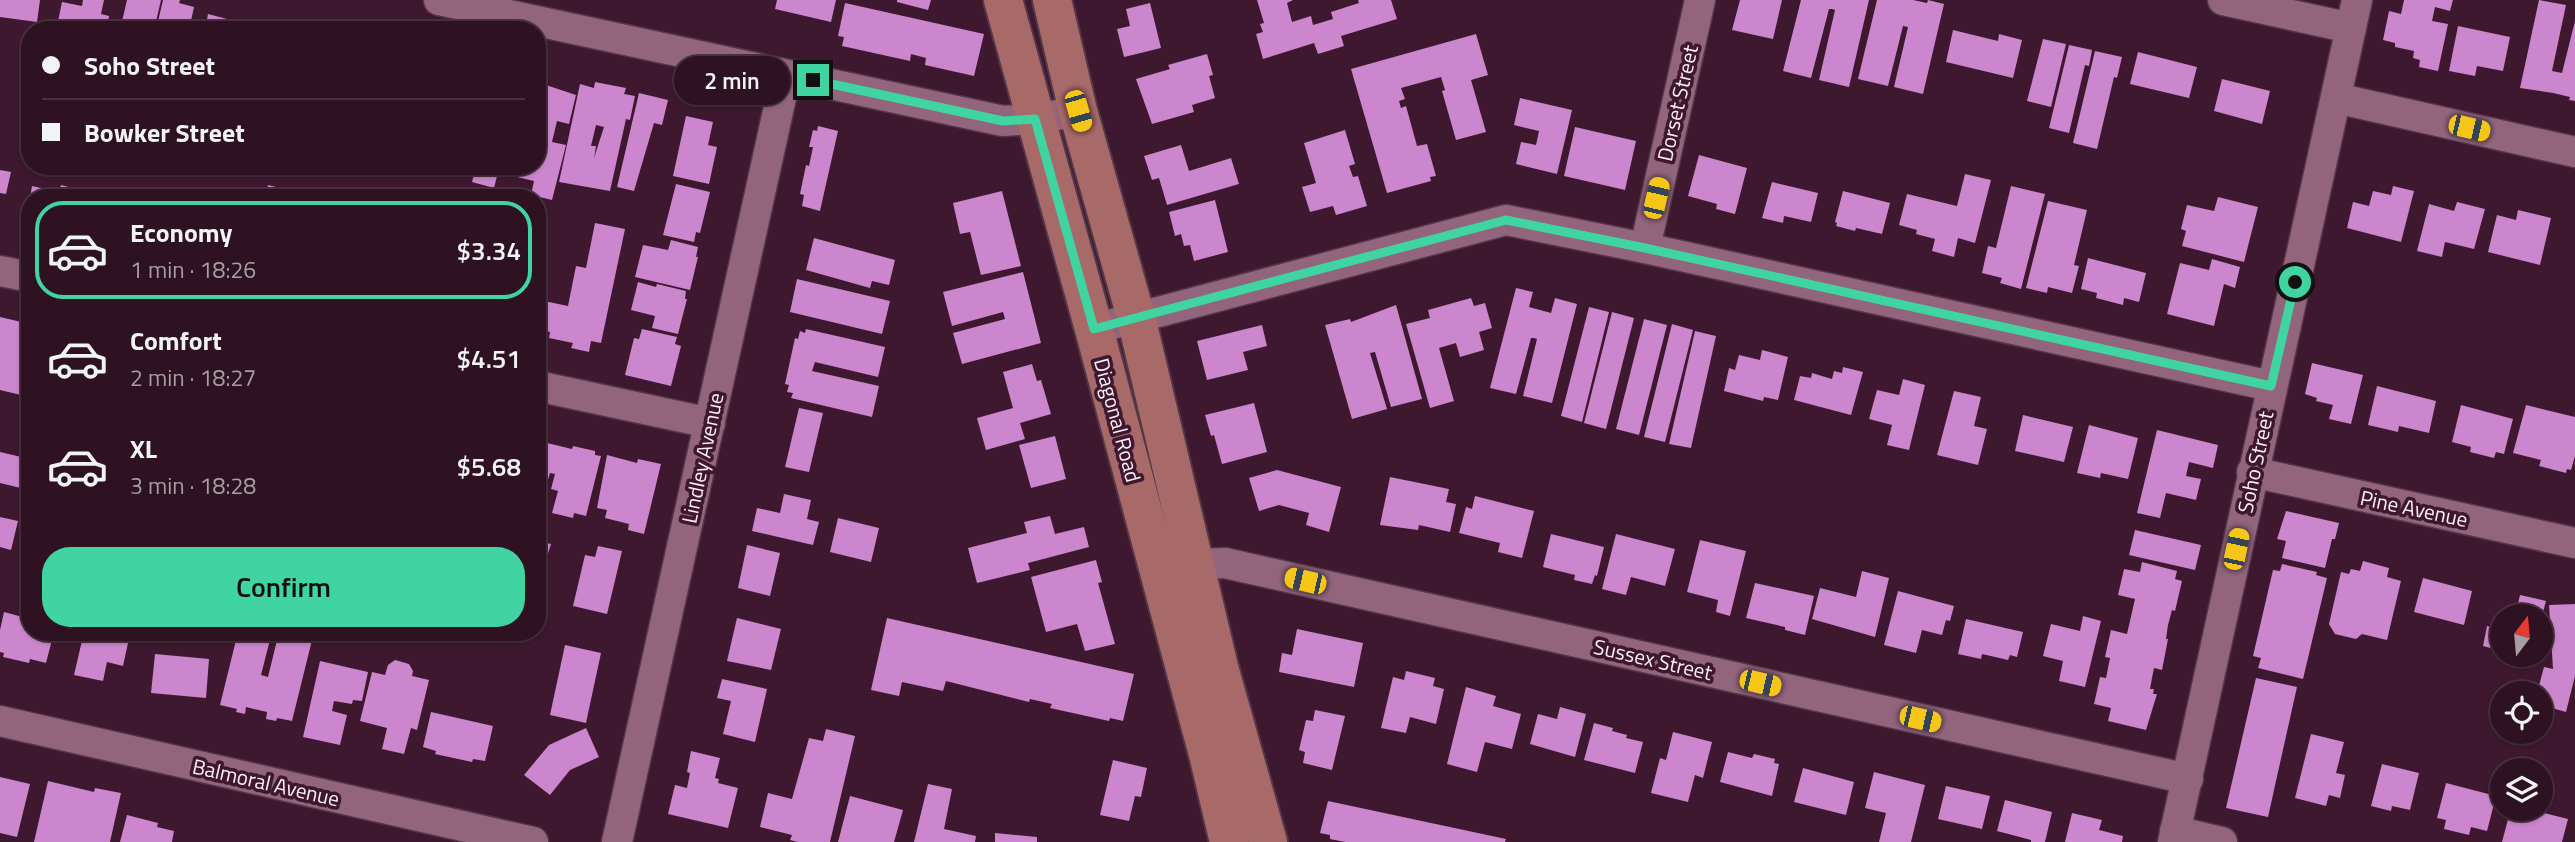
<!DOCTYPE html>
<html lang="en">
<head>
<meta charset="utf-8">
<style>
	body { margin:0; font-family:"Titillium Web",sans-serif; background:#361b2a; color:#f1f3f6; height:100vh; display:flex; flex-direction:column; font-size:26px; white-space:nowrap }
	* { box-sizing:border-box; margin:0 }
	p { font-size:23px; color:#a79ea5 }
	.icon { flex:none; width:38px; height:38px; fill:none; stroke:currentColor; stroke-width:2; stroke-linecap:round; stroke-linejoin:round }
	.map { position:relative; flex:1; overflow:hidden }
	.side { position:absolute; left:21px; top:189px; width:525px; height:452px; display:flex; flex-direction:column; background:#2e1222; border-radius:28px; box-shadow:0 2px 5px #0004,0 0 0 2px #493240 }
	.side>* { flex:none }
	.hud { position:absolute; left:21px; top:21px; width:525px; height:154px; border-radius:28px; box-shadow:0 2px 5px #0004,0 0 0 2px #493240; display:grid; align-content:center; height:154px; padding:0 21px; background:#2e1222 }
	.needle { width:46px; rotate:16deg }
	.tools { position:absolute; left:2490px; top:604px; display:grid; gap:14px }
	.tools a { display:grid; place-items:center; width:63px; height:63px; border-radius:50%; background:#2e1222; box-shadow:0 2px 5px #0004,0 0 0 2px #493240; font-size:35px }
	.end { position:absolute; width:32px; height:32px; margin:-16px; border:9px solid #3fd4a2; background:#111; box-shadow:0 0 0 4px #111 }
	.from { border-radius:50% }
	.bubble { position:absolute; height:49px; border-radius:24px; background:#2e1222; box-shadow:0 2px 5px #0004,0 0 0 2px #493240; font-size:23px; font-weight:600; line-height:49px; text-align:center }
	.car { position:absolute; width:21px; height:42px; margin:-21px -10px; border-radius:9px; box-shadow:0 0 5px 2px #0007; background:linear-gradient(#f5c518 24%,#345 0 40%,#f5c518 0 76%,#345 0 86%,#f5c518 0) }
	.hud b { display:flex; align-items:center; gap:24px; height:66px; font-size:26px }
	.hud b+b { border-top:2px solid #493240 }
	.hud i { width:18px; height:18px; background:#f1f3f6 }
	ul { padding:12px 0 0; list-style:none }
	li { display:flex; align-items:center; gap:21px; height:98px; margin:0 14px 10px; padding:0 7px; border:4px solid transparent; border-radius:28px }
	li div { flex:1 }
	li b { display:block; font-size:26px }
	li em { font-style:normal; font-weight:600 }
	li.selected { border-color:#3fd4a2 }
	li>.icon { width:63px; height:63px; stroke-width:1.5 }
	.cta { display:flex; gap:14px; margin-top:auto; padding:14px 21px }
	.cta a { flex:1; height:80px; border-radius:28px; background:#3fd4a2; color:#111; font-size:28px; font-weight:600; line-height:80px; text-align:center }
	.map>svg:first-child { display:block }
</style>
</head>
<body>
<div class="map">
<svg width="2575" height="842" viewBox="0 0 2575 842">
	<rect width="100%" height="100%" fill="#3e182e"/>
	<g fill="#cb86cd" fill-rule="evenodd">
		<polygon points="0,0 40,0 37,22 0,17"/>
		<polygon points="83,0 104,0 101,14 109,16 107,30 78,30 57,26 62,2 82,6"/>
		<polygon points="127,0 161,0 154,30 120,30"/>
		<polygon points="163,0 180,0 179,3 194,7 189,30 156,30"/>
		<polygon points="777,0 836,0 831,22 775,9"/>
		<polygon points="897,0 931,0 928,10 897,2"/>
		<polygon points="1257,0 1293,0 1287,3 1292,22 1311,16 1313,25 1333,19 1331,12 1359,3 1358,0 1391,0 1397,19 1341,36 1344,46 1318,54 1314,43 1263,59 1256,34 1263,32 1260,24 1264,23"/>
		<polygon points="1740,0 1782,0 1773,39 1732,30"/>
		<polygon points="1801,0 1869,0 1849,87 1819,80 1835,10 1832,9 1829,9 1811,78 1783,71"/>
		<polygon points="1877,0 1913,0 1927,3 1928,0 1944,4 1923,94 1894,87 1908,27 1903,26 1888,86 1858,79"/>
		<polygon points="2404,0 2453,0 2450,11 2435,7 2432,21 2448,24 2438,71 2419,67 2420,60 2413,58 2414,51 2395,47 2395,43 2383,40 2389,11 2401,14"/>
		<polygon points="2539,0 2566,5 2552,71 2562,73 2575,21 2575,101 2569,100 2570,97 2553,93 2520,88"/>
		<polygon points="845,3 984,34 974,76 925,65 926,58 911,54 910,61 842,46 844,37 838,36"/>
		<polygon points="1150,3 1161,48 1124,57 1117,29 1130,26 1126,9"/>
		<polygon points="208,14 227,19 225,26 228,27 228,30 205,30"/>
		<polygon points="237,22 252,25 251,30 235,30"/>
		<polygon points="2458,26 2510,37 2503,71 2477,66 2475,76 2449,71"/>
		<polygon points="1953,30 1998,41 1999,34 2022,40 2013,78 1946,62"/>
		<polygon points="1476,34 1488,75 1471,80 1486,132 1456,140 1442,91 1445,90 1441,77 1401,88 1405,99 1399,101 1401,108 1406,106 1417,146 1427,144 1436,176 1430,177 1431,181 1387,193 1351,69"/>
		<polygon points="2043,39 2066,44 2051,107 2027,101"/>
		<polygon points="2069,45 2092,50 2089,66 2085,65 2069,133 2049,128"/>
		<polygon points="2095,51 2122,57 2117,78 2114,77 2097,149 2073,143"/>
		<polygon points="2138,52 2197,67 2189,98 2130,84"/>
		<polygon points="1207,54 1213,75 1209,76 1215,98 1192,105 1194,112 1152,124 1136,79 1170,69 1168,65"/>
		<polygon points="2222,79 2270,91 2262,124 2214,111"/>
		<path d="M595,82L626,88L624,94L635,96L630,120L626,119L610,191L559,182L580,84L594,88ZM596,125L604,127L594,158L596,146H591Z"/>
		<polygon points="540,83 576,95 569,124 557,121 552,142 566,145 552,200 531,195 534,181 517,177 520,166 537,166 537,94"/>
		<polygon points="639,93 668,100 662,125 654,123 634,191 617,187"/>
		<polygon points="1520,98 1572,110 1557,174 1516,164 1521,142 1536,145 1539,131 1514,125"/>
		<polygon points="686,116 713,122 708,145 717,147 709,184 673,176"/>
		<polygon points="818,126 838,131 820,211 802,206 804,195 800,194 806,165 809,166 813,147 809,147 813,130 817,131"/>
		<polygon points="1575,127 1636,141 1625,190 1564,176"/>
		<polygon points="1345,130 1355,164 1349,166 1353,177 1358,176 1367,206 1336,215 1333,206 1310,212 1302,187 1316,183 1304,143"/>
		<polygon points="1181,145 1189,171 1231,158 1239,184 1167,205 1159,178 1152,180 1144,156"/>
		<polygon points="1699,155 1747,168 1735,214 1716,209 1717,204 1688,196"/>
		<polygon points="476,166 515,166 512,176 498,172 494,188 472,182"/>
		<polygon points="0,170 11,172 6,194 0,193"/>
		<polygon points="1965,174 1991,180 1975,243 1958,238 1954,257 1932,251 1935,239 1916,234 1917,230 1899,225 1907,194 1957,206"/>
		<polygon points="1772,182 1818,193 1811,222 1784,216 1783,223 1762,218"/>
		<polygon points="676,184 710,192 700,233 696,232 694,242 663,235"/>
		<polygon points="61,185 84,191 82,198 30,198 32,186 59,192"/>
		<polygon points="268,185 288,190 286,198 265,198"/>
		<polygon points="2011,186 2045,194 2021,289 2000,283 2002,278 1982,273 1988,246 1996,248"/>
		<polygon points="2393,186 2414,191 2401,242 2347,228 2353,202 2369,206 2373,191 2391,195"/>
		<polygon points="293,191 317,197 317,198 292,198"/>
		<polygon points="1002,191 1021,266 981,275 970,232 960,234 953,203"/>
		<polygon points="1843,191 1890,203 1882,234 1856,228 1855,231 1836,226 1837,223 1835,222"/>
		<polygon points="2218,197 2258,207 2244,262 2182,246 2186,231 2181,229 2187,205 2214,211"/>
		<polygon points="1215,200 1228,252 1194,261 1190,245 1184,246 1181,234 1175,236 1169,212"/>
		<polygon points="2048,201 2087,210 2074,265 2079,266 2072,293 2048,287 2047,293 2026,288"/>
		<polygon points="2457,202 2485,209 2474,249 2445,242 2442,257 2417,251 2429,204 2454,211"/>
		<polygon points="2518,210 2551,218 2540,265 2488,252 2497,215 2516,220"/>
		<polygon points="595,223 625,229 601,343 591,341 589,352 571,348 573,343 549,338 550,332 538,329 544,301 568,306 576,266 586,268"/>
		<polygon points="814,238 895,260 889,285 872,281 870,288 806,270"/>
		<polygon points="671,240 698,247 696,257 698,257 690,290 635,277 643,245 668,250"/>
		<polygon points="2088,258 2146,273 2139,302 2124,298 2123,305 2096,298 2097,293 2081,289"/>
		<polygon points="2212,259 2240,267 2235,288 2224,284 2214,326 2167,314 2180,263 2209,270"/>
		<polygon points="1023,272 1041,343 962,364 953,333 1005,319 1003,312 952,326 943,292"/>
		<polygon points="797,279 890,301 882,334 790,312"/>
		<polygon points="638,282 656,287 657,284 686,291 685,299 687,299 678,334 652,328 655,316 631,310"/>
		<polygon points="1516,288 1533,292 1529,307 1551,313 1555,298 1577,304 1552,403 1523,396 1537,339 1534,338 1531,338 1516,394 1490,388"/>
		<polygon points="1471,298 1474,306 1485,303 1492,328 1479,332 1484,350 1460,357 1456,343 1439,348 1454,401 1430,408 1406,324 1430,318 1428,310"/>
		<polygon points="1396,305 1422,399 1391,407 1375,352 1370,353 1387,409 1352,419 1325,325 1350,319 1351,322"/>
		<polygon points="1589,307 1609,312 1582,422 1561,416"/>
		<polygon points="1612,312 1634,318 1606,429 1584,423"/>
		<polygon points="0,317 30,324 30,373 25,396 0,390"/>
		<polygon points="1644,319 1667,325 1639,435 1616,429"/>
		<polygon points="1672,324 1693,330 1665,442 1644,437"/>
		<polygon points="1262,325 1267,346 1243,352 1248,370 1207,380 1197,341"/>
		<polygon points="642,329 677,337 675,344 681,346 671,386 625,375 634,338 639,339"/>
		<polygon points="806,329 885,347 878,377 815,362 812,371 879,386 872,417 791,398 793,393 787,392 789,385 785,384 795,338 798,339 800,331 805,333"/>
		<polygon points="1695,331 1716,336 1691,448 1669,444"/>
		<polygon points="1762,350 1788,357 1778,400 1764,397 1763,401 1724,391 1729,368 1735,370 1739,355 1760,360"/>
		<polygon points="2312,363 2363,375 2351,424 2329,419 2333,405 2316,401 2317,398 2305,394"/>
		<polygon points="1032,364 1037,381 1041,380 1051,414 1020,423 1025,439 986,450 977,418 1013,408 1003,372"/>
		<polygon points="1843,367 1863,372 1851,415 1794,400 1800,376 1811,378 1812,373 1832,379 1834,371 1842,373"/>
		<polygon points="1903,379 1925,385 1909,450 1887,445 1892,425 1869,419 1877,390 1899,395"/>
		<polygon points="2377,386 2436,401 2429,433 2399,426 2398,432 2368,425"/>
		<polygon points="1954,391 1981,397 1974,426 1987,429 1978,465 1937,455"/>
		<polygon points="1254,403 1267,452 1222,464 1214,435 1211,436 1205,415"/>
		<polygon points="2461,405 2513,419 2504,454 2496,452 2494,458 2470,452 2471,447 2452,442"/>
		<polygon points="2526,405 2575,417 2575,456 2571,470 2567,469 2566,473 2539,466 2541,460 2513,453"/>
		<polygon points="799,408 823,413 809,472 785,467"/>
		<polygon points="2023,415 2073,427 2064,462 2015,451"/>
		<polygon points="2089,425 2138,438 2128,479 2101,473 2100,478 2077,473"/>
		<polygon points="2157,430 2218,445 2213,468 2189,462 2186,476 2201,479 2196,500 2166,493 2160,518 2137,513"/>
		<polygon points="537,436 548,439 547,443 572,449 573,446 595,451 595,455 601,456 586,516 574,513 573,518 552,513 558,491 551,489 555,474 550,473 537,518"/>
		<polygon points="1055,436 1066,479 1031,488 1019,445"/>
		<polygon points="0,452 30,459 25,489 0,483"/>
		<polygon points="607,455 637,463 638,459 661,464 644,534 628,530 629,524 605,518 607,510 597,508"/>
		<polygon points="1277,470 1341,487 1329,532 1306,525 1309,513 1279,505 1259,511 1249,478"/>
		<polygon points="1390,477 1449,489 1446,502 1456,504 1450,532 1419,525 1418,530 1380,525"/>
		<polygon points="784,494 811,500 807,519 819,522 813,545 752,531 757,508 780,513"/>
		<polygon points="1475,496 1534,511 1522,558 1498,552 1500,543 1459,533 1466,507 1472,509"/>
		<polygon points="2286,511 2339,523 2335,539 2332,539 2325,568 2282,558 2286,541 2277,539"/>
		<polygon points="1050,516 1055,534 1084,527 1089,547 1028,563 1030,570 977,583 968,548 1027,533 1024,522"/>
		<polygon points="0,517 18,521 11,550 0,547"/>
		<polygon points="838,518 879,528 871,562 830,552"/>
		<polygon points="2135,530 2201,545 2195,570 2129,555"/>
		<polygon points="1551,534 1604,547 1597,576 1595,575 1592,584 1574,580 1575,575 1543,567"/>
		<polygon points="1616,534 1675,549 1665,586 1631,577 1626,595 1602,589"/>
		<polygon points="1700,540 1746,551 1730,616 1716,612 1718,600 1687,592"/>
		<polygon points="537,541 551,544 538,586 537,586"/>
		<polygon points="747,545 780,553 770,596 738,588"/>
		<polygon points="598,546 622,551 607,614 573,606 585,555 595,557"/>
		<polygon points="1096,560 1102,582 1098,583 1115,644 1085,651 1077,624 1046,632 1031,577"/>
		<polygon points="2363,561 2389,568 2387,577 2401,581 2387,640 2362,634 2356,639 2335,634 2329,624 2341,572 2349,574 2351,569 2360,571"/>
		<polygon points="2142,562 2177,571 2175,579 2182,581 2175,611 2172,610 2168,625 2166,639 2168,639 2162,670 2154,668 2152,678 2150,689 2154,689 2153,694 2157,694 2146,730 2108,721 2111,708 2094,704 2100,677 2106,678 2110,658 2105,657 2111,630 2127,634 2135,599 2118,595 2124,569 2140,572"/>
		<polygon points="2282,564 2317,572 2316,575 2327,578 2303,679 2258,668 2261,658 2253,656 2273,570 2280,571"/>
		<polygon points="1862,571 1889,578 1875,637 1812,619 1820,588 1856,597"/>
		<polygon points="2423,578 2472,591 2464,625 2414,612"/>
		<polygon points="1755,583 1814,596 1805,635 1785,630 1785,627 1746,618"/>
		<polygon points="1898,591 1954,606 1950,621 1946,620 1942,635 1922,630 1916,653 1884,645"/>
		<polygon points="2520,595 2546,601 2542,616 2507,616 2509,607 2517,608"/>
		<polygon points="2575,604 2575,676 2566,712 2541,705 2541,693 2537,693 2544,667 2553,669 2549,605"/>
		<polygon points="4,612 30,619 30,632 54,632 46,663 30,659 29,663 3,657 4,653 0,652 0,630"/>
		<polygon points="2083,616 2101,621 2085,687 2059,681 2063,661 2043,656 2051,624 2080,631"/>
		<polygon points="2500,616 2502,617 2502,651 2483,646 2487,626 2497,629"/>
		<polygon points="737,618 781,629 771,670 727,661"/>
		<polygon points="887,618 1134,674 1123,721 1110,718 1109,721 1050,708 1052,704 1030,699 1029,702 946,681 943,691 902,682 899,696 871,690"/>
		<polygon points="1966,619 2023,632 2017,657 2010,655 2008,660 1982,654 1981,659 1958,654"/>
		<polygon points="1297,629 1363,643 1354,687 1279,672 1282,653 1292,655"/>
		<polygon points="84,632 113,632 111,639 128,643 123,666 107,662 103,681 74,675"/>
		<polygon points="238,632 272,632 261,675 268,677 279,632 297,632 313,636 292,721 277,718 276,721 266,719 267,712 246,707 245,714 236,712 237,709 220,705"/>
		<polygon points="565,645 601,653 586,723 550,715"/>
		<polygon points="155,654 209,659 206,698 151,693"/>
		<polygon points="395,660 409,664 413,671 412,676 429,680 417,730 411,728 404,754 382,749 387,728 360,721 372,672 385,675 388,665"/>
		<polygon points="320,661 368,672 362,701 353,700 352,704 334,701 332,711 347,715 340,745 303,737"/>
		<polygon points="1406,671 1435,678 1433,686 1444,689 1436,724 1410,717 1406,733 1381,728 1393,677 1404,680"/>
		<polygon points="2256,678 2297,687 2268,817 2226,808"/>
		<polygon points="722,679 767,689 755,742 723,734 731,701 717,698"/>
		<polygon points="1466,687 1496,696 1493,706 1521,714 1512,749 1485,742 1477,772 1447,764"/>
		<polygon points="1560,707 1586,714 1575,757 1530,744 1538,714 1557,719"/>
		<polygon points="1315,710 1345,716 1332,770 1303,763 1305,752 1299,750 1306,720 1313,721"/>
		<polygon points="431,712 493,726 485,761 473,759 472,762 435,754 436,751 423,747"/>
		<polygon points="1594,723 1613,728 1612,731 1627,735 1626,738 1643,742 1635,773 1584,760"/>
		<polygon points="586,728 599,757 570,770 550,795 524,775 549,745"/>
		<polygon points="826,729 855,736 830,842 798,842 790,840 792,835 760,827 768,793 792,799 809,738 823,741"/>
		<polygon points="1673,732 1712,742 1703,778 1695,775 1688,802 1651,793 1660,758 1666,760"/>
		<polygon points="2311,734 2344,742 2336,773 2345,775 2340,798 2329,795 2326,806 2295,798"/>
		<polygon points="691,751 720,758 715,778 719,779 718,783 738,788 728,828 668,814 675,785 687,788 690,773 687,772"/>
		<polygon points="1728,752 1752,758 1754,754 1775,759 1774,763 1779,764 1772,796 1720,782"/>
		<polygon points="1113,760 1147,768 1141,797 1135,796 1129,821 1100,815"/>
		<polygon points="2382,764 2419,773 2410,810 2392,806 2391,811 2371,806"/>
		<polygon points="1803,768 1854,782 1846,815 1794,802"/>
		<polygon points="1874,772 1925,785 1911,842 1879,842 1886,813 1865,808"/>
		<polygon points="0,777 30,784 17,837 0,833"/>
		<polygon points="48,781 94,792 95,788 121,793 110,842 34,842"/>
		<polygon points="2446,783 2496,796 2487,831 2471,827 2469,835 2444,829 2446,820 2437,818"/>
		<polygon points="928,784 952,789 944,829 976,836 975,842 914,842"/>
		<polygon points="1946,786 1990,796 1982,829 1938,819"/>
		<polygon points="850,796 903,810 894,842 838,842"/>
		<polygon points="2005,800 2052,812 2045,842 2031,842 2031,840 1997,831"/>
		<polygon points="1328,801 1506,839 1505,842 1345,842 1330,839 1330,835 1320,833"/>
		<polygon points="2511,808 2524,808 2568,819 2562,842 2502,842"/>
		<polygon points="2072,813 2102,820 2099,830 2123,836 2122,842 2065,842"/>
		<polygon points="127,815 158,823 157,827 174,831 172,842 120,842"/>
		<polygon points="995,833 1037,837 1037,842 995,842"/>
	</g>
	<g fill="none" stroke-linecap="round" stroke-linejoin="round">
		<defs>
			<g id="minor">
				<polyline points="439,0 1003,121 1036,119 1078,111"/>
				<polyline points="2223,0 2351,28"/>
				<polyline points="2336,98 2575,152"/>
				<polyline points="1645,248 1700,0"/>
				<polyline points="0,271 30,277"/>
				<polyline points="1094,329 1506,220 1645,248 2271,386"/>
				<polyline points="537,386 710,423"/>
				<polyline points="2252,472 2575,543"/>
				<polyline points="1174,569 1194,564 1225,563 2188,779"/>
				<polyline points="0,721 533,842"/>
				<polyline points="2175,831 2222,842"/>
				<polyline points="617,842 786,75"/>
				<polyline points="2173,842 2357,0"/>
			</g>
			<g id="secondary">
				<polyline points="1003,0 1094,329 1209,758 1229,842"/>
				<polyline points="1052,0 1078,111 1136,317 1219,667 1268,842"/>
			</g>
		</defs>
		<use href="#minor" stroke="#533647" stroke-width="33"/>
		<use href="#secondary" stroke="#533647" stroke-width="42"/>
		<use href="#minor" stroke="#92657d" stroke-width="30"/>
		<use href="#secondary" stroke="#a86969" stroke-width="38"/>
	</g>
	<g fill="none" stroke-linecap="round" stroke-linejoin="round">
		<polyline stroke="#3fd4a2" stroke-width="9" points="813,80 1003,121 1035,119 1094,329 1506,220 1645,248 2271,386 2295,282"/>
	</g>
	<g text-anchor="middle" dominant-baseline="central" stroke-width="7" stroke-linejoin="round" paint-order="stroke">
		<g font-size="21" fill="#fdedf5" stroke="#3e182e">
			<text transform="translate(1677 103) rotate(-77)">Dorset Street</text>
			<text transform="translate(1118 420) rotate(75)">Diagonal Road</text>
			<text transform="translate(702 458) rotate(-78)">Lindley Avenue</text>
			<text transform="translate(2255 462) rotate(-78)">Soho Street</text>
			<text transform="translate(2414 508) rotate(12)">Pine Avenue</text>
			<text transform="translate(1653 659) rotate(13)">Sussex Street</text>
			<text transform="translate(266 782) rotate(13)">Balmoral Avenue</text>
		</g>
	</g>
</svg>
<div class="tools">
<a><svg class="needle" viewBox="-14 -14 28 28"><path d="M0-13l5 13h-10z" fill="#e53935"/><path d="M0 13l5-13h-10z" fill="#a79ea5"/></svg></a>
<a><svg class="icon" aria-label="locate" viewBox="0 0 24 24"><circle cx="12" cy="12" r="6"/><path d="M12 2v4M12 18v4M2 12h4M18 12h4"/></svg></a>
<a><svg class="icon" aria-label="layers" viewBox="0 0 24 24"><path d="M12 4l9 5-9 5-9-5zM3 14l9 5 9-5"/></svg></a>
</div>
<i class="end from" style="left:2295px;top:282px"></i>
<i class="end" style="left:813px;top:80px"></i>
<div class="bubble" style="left:674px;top:56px;width:116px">2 min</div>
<i class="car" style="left:1078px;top:111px;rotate:164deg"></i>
<i class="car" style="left:2469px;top:128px;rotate:103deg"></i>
<i class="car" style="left:1656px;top:198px;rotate:13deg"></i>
<i class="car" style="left:2236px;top:549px;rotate:12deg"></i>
<i class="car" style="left:1305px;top:581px;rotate:283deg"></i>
<i class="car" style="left:1760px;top:683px;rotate:103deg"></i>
<i class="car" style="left:1920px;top:719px;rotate:103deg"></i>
<div class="hud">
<b><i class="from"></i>Soho Street</b>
<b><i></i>Bowker Street</b>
</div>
<section class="side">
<ul>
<li class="selected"><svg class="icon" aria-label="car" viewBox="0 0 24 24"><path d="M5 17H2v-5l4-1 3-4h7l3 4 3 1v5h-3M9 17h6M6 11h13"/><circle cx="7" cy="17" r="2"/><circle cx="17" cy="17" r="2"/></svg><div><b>Economy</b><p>1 min · 18:26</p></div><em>$3.34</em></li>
<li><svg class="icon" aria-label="car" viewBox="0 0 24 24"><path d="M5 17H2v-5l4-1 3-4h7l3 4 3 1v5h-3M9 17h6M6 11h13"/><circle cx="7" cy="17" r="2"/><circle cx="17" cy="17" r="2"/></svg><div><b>Comfort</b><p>2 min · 18:27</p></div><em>$4.51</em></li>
<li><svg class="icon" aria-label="car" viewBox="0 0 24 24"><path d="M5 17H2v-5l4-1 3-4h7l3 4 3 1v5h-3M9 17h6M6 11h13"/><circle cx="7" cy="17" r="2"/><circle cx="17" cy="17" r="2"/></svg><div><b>XL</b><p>3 min · 18:28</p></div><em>$5.68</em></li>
</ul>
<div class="cta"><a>Confirm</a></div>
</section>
</div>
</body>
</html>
